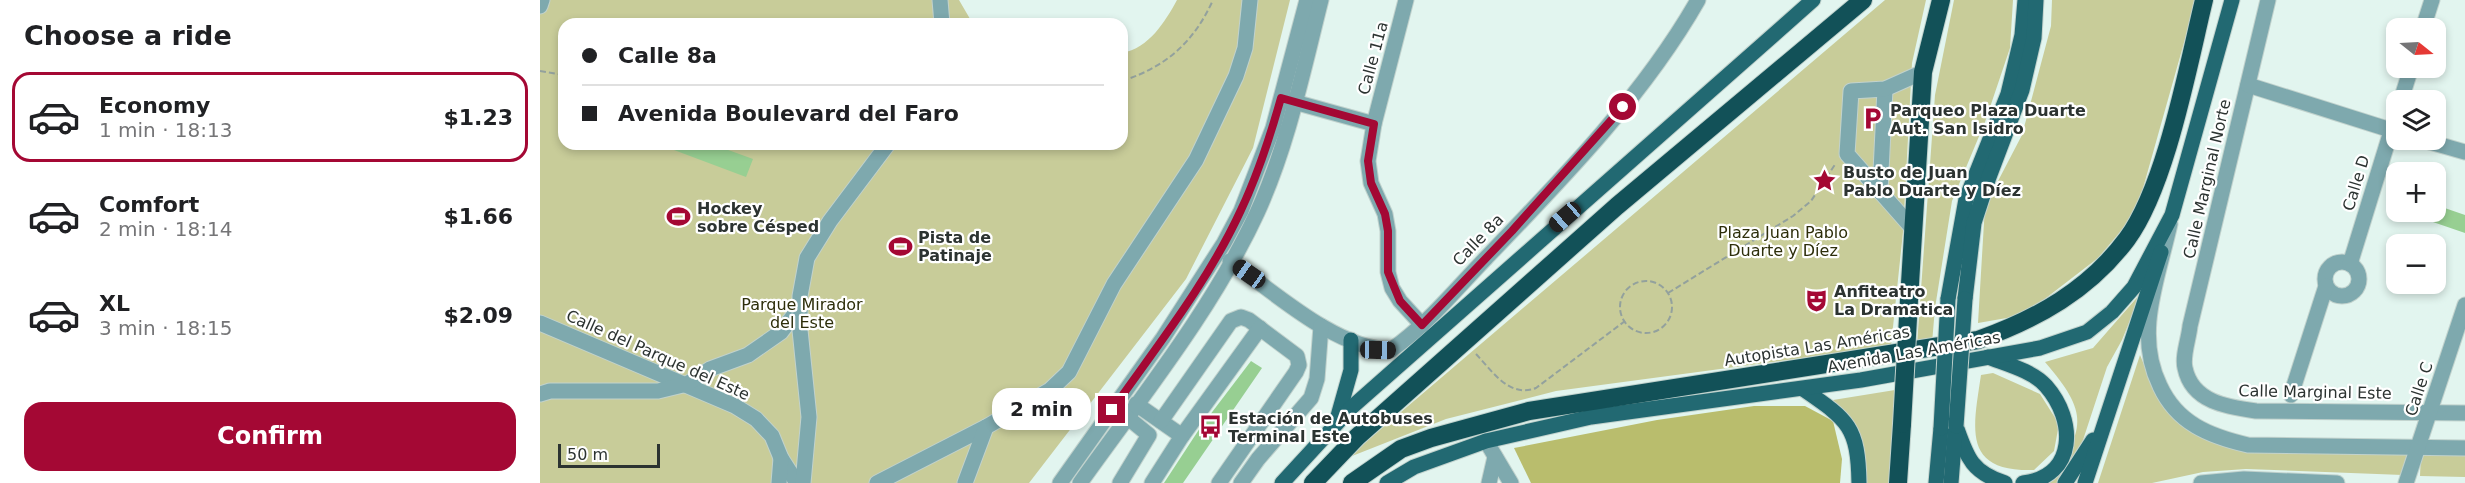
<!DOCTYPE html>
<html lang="en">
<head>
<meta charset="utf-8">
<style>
	body { margin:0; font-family:"DejaVu Sans",sans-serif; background:#f2f2f2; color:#202124; height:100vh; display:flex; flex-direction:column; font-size:22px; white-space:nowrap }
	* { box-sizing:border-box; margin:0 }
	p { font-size:20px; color:#757577 }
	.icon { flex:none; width:33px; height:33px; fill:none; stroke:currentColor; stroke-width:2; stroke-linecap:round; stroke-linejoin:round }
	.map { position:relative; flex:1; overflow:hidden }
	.drawer { display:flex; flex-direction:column; background:#fff; width:540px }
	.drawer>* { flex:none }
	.top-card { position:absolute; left:18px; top:18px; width:570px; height:132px; border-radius:18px; box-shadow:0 3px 9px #0003; display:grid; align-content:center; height:132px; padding:0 24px; background:#fff }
	.needle { width:39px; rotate:108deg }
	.buttons { position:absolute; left:1846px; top:18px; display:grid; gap:12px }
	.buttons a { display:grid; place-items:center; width:60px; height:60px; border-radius:12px; background:#fff; box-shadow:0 3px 9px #0003; font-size:30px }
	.scale { position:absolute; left:18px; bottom:15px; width:102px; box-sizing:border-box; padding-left:6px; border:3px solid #2c3331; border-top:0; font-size:16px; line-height:21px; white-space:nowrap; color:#2c3331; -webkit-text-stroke:4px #fff; paint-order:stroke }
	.end { position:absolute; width:27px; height:27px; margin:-14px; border:8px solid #a40834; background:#fff; box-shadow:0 0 0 3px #fff }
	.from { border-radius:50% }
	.bubble { position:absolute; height:42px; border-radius:18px; background:#fff; box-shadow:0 3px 9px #0003; font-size:20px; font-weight:800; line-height:42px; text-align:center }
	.car { position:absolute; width:18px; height:36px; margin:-18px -9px; border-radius:8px; box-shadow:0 0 4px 2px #0007; background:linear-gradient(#222 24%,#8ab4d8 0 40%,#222 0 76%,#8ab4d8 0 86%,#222 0) }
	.top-card b { display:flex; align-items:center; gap:21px; height:57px; font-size:22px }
	.top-card b+b { border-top:2px solid #e0e0e0 }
	.top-card i { width:15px; height:15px; background:#202124 }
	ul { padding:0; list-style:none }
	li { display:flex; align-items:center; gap:18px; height:90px; margin:0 12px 9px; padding:0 12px; border:3px solid transparent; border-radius:18px }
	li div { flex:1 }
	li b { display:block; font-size:22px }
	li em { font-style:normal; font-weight:800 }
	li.current { border-color:#a40834 }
	li>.icon { width:54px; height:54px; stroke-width:1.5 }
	h2 { padding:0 24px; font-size:27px; line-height:72px }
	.button { display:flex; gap:12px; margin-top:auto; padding:12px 24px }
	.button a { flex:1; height:69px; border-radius:18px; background:#a40834; color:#fff; font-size:24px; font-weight:800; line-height:69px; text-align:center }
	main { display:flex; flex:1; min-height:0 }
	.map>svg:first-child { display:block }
</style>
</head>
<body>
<main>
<section class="drawer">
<h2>Choose a ride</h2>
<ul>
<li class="current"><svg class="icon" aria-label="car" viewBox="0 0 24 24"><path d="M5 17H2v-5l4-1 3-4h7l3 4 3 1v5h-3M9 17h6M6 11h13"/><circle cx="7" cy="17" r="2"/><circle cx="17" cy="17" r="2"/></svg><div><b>Economy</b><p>1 min · 18:13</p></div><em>$1.23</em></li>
<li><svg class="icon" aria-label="car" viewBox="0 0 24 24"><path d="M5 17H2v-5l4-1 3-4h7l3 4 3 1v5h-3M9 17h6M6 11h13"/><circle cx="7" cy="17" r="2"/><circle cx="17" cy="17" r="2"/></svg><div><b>Comfort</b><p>2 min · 18:14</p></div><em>$1.66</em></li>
<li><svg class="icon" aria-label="car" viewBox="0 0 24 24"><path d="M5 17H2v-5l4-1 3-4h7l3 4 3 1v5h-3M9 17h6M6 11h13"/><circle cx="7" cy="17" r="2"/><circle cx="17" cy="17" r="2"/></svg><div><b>XL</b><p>3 min · 18:15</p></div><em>$2.09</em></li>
</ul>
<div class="button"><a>Confirm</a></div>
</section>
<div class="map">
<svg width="1925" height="483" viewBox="0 0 1925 483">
	<rect width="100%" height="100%" fill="#e2f5ef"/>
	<g fill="#c8cc99">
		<path d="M0,0H419L433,24H24V144H582V53C609,48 625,22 637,0H750L713,148L646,279L489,483H0Z"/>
		<polygon points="1345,0 1386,0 1372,63 1363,232 1351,346 1016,391 906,419 807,458"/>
		<polygon points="1414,0 1473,0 1470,48 1445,122 1412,201 1395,308 1392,343 1377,345 1395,95"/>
		<polygon points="1512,0 1656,0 1596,213 1558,258 1484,315 1438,323 1445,206 1482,135 1511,26"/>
		<path d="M1601,293L1582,340L1567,367L1543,440L1530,470L1517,483H1506C1547,430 1549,413 1505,362L1553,348Z"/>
		<path d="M1600,355C1620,406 1650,441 1705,450L1875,453L1863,475L1706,469L1663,472L1612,483H1558Z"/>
		<path d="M1453,373L1500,394L1519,424L1514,451L1494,470C1422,472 1433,429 1441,375Z"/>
		<path d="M1355,390L1354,483H1324C1326,443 1318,430 1293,400Z"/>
		<polygon points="1881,453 1925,454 1925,477 1880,476"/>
	</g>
	<polygon fill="#b9bd6d" points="1214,406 1265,406 1293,421 1302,459 1300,483 991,483 974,448 1117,420"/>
	<g fill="#97cf92">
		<polygon points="118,144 182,144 180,147 213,159 206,177"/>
		<polygon points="1896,205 1925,215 1925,233 1890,221 1893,212 1896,212"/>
		<polygon points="711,361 722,368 643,483 624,483 660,428"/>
	</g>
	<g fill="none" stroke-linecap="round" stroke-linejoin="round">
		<defs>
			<g id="minor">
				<polyline points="400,0 402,24"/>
				<polyline points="866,0 834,124 828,161 831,183 845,214 848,231 848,272 852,288 860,301 882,325"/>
				<path d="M1728,0L1650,326C1649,338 1642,356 1645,368C1652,402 1687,407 1716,411L1925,413"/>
				<polyline points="0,6 2,0"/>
				<polyline points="1883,28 1892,0"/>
				<polyline points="1708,85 1857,132"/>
				<polyline points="747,100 834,124"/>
				<polyline points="1861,100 1871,68"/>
				<polyline points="1883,140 1925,152"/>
				<polyline points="1340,192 1345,89"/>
				<path d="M1630,224C1618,279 1594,333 1620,386C1637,423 1669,436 1708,445L1925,448"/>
				<polyline points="1374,230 1307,154 1311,91 1345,89 1383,72"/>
				<path d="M690,261C734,292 796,349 851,350C887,325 916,289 946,258C1022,179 1104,95 1158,0"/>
				<circle cx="1802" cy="279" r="17"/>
				<polyline points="1810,264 1857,112"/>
				<polyline points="0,323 195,406 216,419 232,436 241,458 257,483"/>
				<polyline points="0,394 10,391 118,391 147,384 170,369 208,355 241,332 260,307"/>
				<polyline points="1751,395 1786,286"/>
				<polyline points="596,404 642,436"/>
				<polyline points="621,421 691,321 701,317 709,320 757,356 759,365 756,372 679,483"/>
				<polyline points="946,441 971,483"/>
				<polyline points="239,483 241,458"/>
				<polyline points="263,483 269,417 260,330 260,296 267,258 290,221 348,144"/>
				<polyline points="337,483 446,427"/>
				<polyline points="425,483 446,427 510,390 529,372 574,284 656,160 696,76 705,48 710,0"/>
				<polyline points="520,483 623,338 684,243 701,211 733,128 767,0"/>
				<path d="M540,483C602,396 672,310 717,213C748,145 763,71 781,0"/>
				<polyline points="580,483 609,435 587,417"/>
				<polyline points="612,483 642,436 720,328"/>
				<polyline points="701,483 718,459 771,398 777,379 781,326"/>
				<polyline points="949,483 955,457"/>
				<polyline points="1661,483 1704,479 1797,483"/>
				<polyline points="1866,483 1925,305"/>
			</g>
			<g id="major">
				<polyline points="1408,299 1426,199 1468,94 1482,35 1485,0"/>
				<polyline points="1425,299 1434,223 1449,177 1482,90 1494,38 1496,0"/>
				<path d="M1448,357C1466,364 1493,371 1506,386C1536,420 1537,476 1483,483"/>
				<path d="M1263,389C1308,420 1318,426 1319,483"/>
				<polyline points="798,416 811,370 811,340"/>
				<path d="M1416,426C1427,457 1431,472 1465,483"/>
				<polyline points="742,483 812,407 1273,0"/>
				<polyline points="847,483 874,467 946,441 1051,417 1321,380 1500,348 1547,332 1572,312 1594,287 1632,215 1692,0"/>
				<polyline points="1396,483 1401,428"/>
				<polyline points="1411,483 1415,432"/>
				<polyline points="1525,483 1553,440"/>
				<polyline points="1545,483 1621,252"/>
			</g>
			<g id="highway">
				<polyline points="1369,300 1383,72 1401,0"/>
				<polyline points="773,483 817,437 1077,206 1323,0"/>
				<path d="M812,483L861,449L891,438L989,411L1438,340C1497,319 1549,290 1587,239C1626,186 1648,66 1664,0"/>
				<polyline points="1358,483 1362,424"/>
			</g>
		</defs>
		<use href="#minor" stroke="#c1d2cd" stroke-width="17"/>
		<use href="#major" stroke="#c1d2cd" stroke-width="17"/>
		<use href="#highway" stroke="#c1d2cd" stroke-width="20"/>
		<g stroke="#93a19d" stroke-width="2" stroke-dasharray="6 3" stroke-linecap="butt">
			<polyline points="0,71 24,75"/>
			<path d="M582,81C626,67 654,42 673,0"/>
			<circle cx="1106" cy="307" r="26"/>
			<polyline points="1128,293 1253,216 1271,201 1296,163"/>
			<path d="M936,354C953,372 969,398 996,388L1085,321"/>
		</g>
		<use href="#minor" stroke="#7ea9ae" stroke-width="15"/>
		<use href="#major" stroke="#226972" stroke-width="15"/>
		<use href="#highway" stroke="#125158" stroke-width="18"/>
		<defs>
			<g id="major-bridge">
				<polyline points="1416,426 1425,299"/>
				<polyline points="1401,428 1408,299"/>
			</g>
			<polyline id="highway-bridge" points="1362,424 1369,300"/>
		</defs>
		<use href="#major-bridge" stroke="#c1d2cd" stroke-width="17" stroke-linecap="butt"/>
		<use href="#highway-bridge" stroke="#c1d2cd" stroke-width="20" stroke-linecap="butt"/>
		<use href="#major-bridge" stroke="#226972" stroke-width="15"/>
		<use href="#highway-bridge" stroke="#125158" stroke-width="18"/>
	</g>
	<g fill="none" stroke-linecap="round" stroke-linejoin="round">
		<path stroke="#a40834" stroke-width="8" d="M572,410C617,346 668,282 701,210C718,174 730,137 741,98L834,124L828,161L831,183L845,214L848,231V272L860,301L882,325L972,231L1083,107"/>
	</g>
	<defs>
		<symbol id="parking-bare" viewBox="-9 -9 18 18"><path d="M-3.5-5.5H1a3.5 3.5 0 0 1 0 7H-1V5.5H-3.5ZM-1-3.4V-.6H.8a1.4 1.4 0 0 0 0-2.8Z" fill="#a40834" stroke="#fff" stroke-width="2.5" paint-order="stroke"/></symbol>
		<symbol id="sight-bare" viewBox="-9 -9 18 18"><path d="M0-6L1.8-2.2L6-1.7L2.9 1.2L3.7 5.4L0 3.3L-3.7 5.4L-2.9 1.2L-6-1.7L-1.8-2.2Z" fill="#a40834" stroke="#fff" stroke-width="2.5" paint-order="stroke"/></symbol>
		<symbol id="stadium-bare" viewBox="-9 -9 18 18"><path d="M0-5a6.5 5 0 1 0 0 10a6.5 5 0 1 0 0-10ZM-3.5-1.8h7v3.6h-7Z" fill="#a40834" stroke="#fff" stroke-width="2.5" paint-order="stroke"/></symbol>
		<symbol id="theatre-bare" viewBox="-9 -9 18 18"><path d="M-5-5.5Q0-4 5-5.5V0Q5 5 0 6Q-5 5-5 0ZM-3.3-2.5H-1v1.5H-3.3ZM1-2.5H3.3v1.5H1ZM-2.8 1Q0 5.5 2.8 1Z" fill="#a40834" stroke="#fff" stroke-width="2.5" paint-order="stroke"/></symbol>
		<symbol id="bus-bare" viewBox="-9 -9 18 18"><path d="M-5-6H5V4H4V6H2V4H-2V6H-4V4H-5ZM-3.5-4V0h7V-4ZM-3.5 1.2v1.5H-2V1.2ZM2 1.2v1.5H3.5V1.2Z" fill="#a40834" stroke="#fff" stroke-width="2.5" paint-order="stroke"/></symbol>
	</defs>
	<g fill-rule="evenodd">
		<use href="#parking-bare" x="1316" y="102" width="33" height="33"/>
		<use href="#sight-bare" x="1268" y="164" width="33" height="33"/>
		<use href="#stadium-bare" x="122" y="200" width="33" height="33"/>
		<use href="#stadium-bare" x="344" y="230" width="33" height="33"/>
		<use href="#theatre-bare" x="1260" y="284" width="33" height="33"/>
		<use href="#bus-bare" x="654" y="410" width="33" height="33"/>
	</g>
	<g text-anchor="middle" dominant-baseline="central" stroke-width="4.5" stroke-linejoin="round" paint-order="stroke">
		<g font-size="16" fill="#2c3331" stroke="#fff">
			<text transform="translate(833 58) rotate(-75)">Calle 11a</text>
			<text transform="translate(1667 179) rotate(-77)">Calle Marginal Norte</text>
			<text transform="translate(1816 183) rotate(-73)">Calle D</text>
			<text transform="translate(938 240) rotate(-46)">Calle 8a</text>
			<text transform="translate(1277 346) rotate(-9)">Autopista Las Américas</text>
			<text transform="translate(1374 352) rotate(-10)">Avenida Las Américas</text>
			<text transform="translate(118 355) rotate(24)">Calle del Parque del Este</text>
			<text transform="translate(1879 389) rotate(-72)">Calle C</text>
			<text transform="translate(1775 392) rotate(1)">Calle Marginal Este</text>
		</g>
		<g font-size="16" font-weight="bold" fill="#2c3331" stroke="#fff" text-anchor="start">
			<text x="1350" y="110">Parqueo Plaza Duarte<tspan x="1350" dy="18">Aut. San Isidro</tspan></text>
			<text x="1303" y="172">Busto de Juan<tspan x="1303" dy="18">Pablo Duarte y Díez</tspan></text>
			<text x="157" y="208">Hockey<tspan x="157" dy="18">sobre Césped</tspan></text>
			<text x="378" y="237">Pista de<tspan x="378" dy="18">Patinaje</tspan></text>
			<text x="1294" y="291">Anfiteatro<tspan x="1294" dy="18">La Dramatica</tspan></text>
			<text x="688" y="418">Estación de Autobuses<tspan x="688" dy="18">Terminal Este</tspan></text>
		</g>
		<g font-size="16" fill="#2d2e0a" stroke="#fff">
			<text x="1243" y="232">Plaza Juan Pablo<tspan x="1243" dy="18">Duarte y Díez</tspan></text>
			<text x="262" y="304">Parque Mirador<tspan x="262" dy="18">del Este</tspan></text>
		</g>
	</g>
</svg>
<div class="buttons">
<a><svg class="needle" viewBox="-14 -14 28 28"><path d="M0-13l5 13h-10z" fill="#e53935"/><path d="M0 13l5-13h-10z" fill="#757577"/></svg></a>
<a><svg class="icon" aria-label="layers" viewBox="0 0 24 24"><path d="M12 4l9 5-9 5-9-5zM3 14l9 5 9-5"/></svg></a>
<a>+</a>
<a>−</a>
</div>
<div class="scale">50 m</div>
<i class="end from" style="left:1083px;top:107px"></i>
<i class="end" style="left:572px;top:410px"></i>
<div class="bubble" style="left:452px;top:388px;width:99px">2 min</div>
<i class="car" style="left:1025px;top:217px;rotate:229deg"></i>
<i class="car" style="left:709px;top:274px;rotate:305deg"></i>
<i class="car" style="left:838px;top:350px;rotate:91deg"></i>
<div class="top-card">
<b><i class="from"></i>Calle 8a</b>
<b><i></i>Avenida Boulevard del Faro</b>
</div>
</div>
</main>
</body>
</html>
